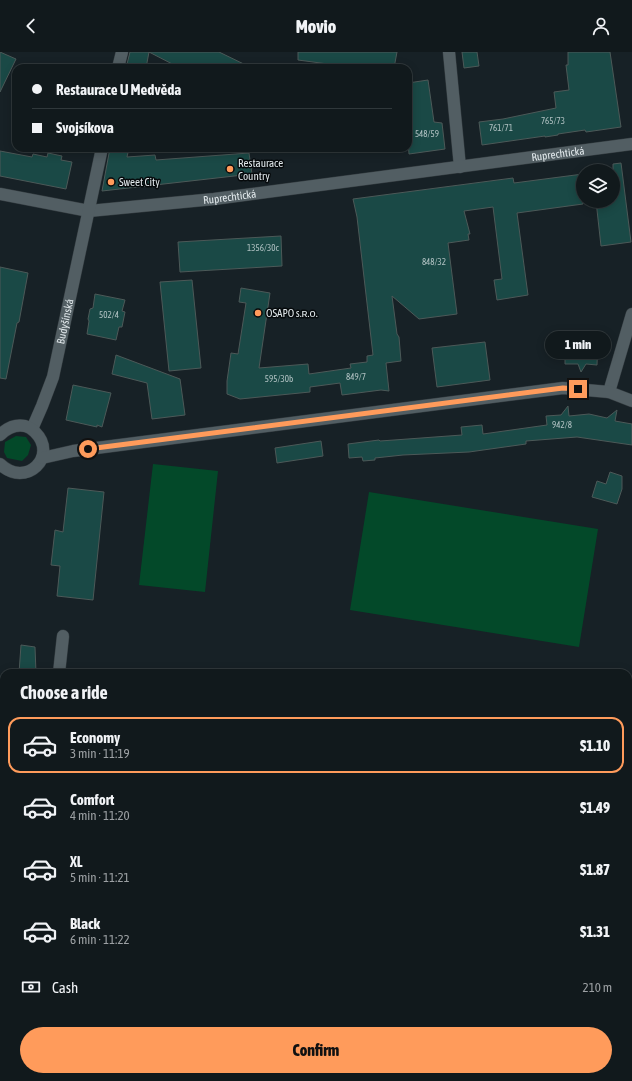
<!DOCTYPE html>
<html lang="en">
<head>
<meta charset="utf-8">
<style>
	body { margin:0; font-family:"Asap Condensed",sans-serif; background:#1e2629; color:#f1f3f6; height:100vh; display:flex; flex-direction:column; font-size:15px; white-space:nowrap }
	* { box-sizing:border-box; margin:0 }
	p { font-size:13px; color:#9ca0a3 }
	.icon { flex:none; width:22px; height:22px; fill:none; stroke:currentColor; stroke-width:2; stroke-linecap:round; stroke-linejoin:round }
	.map { position:relative; flex:1; overflow:hidden }
	.panel { position:absolute; left:0px; top:617px; width:632px; height:412px; display:flex; flex-direction:column; background:#11191c; border-radius:12px 12px 0 0; box-shadow:0 2px 10px #0003,0 0 0 1px #30383b }
	.panel>* { flex:none }
	.top-card { position:absolute; left:12px; top:12px; width:400px; height:88px; border-radius:12px; box-shadow:0 2px 10px #0003,0 0 0 1px #30383b; display:grid; align-content:center; height:88px; padding:0 20px; background:#11191c }
	.controls { position:absolute; left:576px; top:112px; display:grid; gap:8px }
	.controls a { display:grid; place-items:center; width:44px; height:44px; border-radius:50%; background:#11191c; box-shadow:0 2px 10px #0003,0 0 0 1px #30383b; font-size:20px }
	.end { position:absolute; width:18px; height:18px; margin:-9px; border:5px solid #ff9b5b; background:#111; box-shadow:0 0 0 2px #111 }
	.from { border-radius:50% }
	.bubble { position:absolute; height:28px; border-radius:14px; background:#11191c; box-shadow:0 2px 10px #0003,0 0 0 1px #30383b; font-size:13px; font-weight:800; line-height:28px; text-align:center }
	.top-card b { display:flex; align-items:center; gap:14px; height:38px; font-size:15px }
	.top-card b+b { border-top:1px solid #30383b }
	.top-card i { width:10px; height:10px; background:#f1f3f6 }
	ul { padding:0; list-style:none }
	li { display:flex; align-items:center; gap:12px; height:56px; margin:0 8px 6px; padding:0 12px; border:2px solid transparent; border-radius:12px }
	li div { flex:1 }
	li b { display:block; font-size:15px }
	li em { font-style:normal; font-weight:800 }
	li.on { border-color:#ff9b5b }
	li>.icon { width:36px; height:36px; stroke-width:1.5 }
	h2 { padding:0 20px; font-size:18px; line-height:48px }
	.pay { display:flex; align-items:center; gap:10px; height:44px; padding:0 20px; font-size:15px }
	.pay p { margin-inline-start:auto }
	.button { display:flex; gap:8px; margin-top:auto; padding:8px 20px }
	.button a { flex:1; height:46px; border-radius:24px; background:#ff9b5b; color:#111; font-size:16px; font-weight:800; line-height:46px; text-align:center }
	header { display:flex; justify-content:space-between; align-items:center; height:52px; padding:0 20px; background:#11191c; font-size:18px; font-weight:800 }
	.map>svg:first-child { display:block }
</style>
</head>
<body>
<header><svg class="icon" aria-label="back" viewBox="0 0 24 24"><path d="M15 5l-7 7 7 7"/></svg>Movio<svg class="icon" aria-label="person" viewBox="0 0 24 24"><circle cx="12" cy="8" r="4"/><path d="M4 21q1-7 8-7t8 7"/></svg></header>
<div class="map">
<svg width="632" height="1029" viewBox="0 0 632 1029">
	<rect width="100%" height="100%" fill="#172126"/>
	<g fill="#034929">
		<polygon points="16,384 26,385 31,393 28,403 22,409 7,406 4,400 5,390"/>
		<polygon points="153,412 218,419 205,540 139,533"/>
		<polygon points="369,440 598,477 579,595 350,558"/>
		<polygon points="76,1025 446,1025 482,1029 83,1029"/>
	</g>
	<g fill="#1a4946" stroke="#4c5958">
		<polygon points="0,0 16,7 0,40"/>
		<polygon points="130,0 219,0 252,16 180,16 149,0 146,16 126,16"/>
		<polygon points="298,0 397,0 394,16 373,14 373,16 328,16 328,12 298,8"/>
		<polygon points="462,0 477,0 479,14 464,16"/>
		<polygon points="568,0 610,0 621,75 586,80 585,78 558,82 558,83 545,85 545,84 482,93 479,70 503,67 556,56 554,40 569,38 566,13 568,13"/>
		<polygon points="428,28 434,70 442,71 445,97 409,102 408,88 408,31"/>
		<polygon points="110,96 129,96 127,105 155,103 156,108 249,101 252,122 102,139"/>
		<polygon points="0,99 32,105 33,102 47,105 48,101 62,104 61,108 72,110 66,137 0,124"/>
		<polygon points="621,111 631,190 601,194 596,149 613,149 613,112"/>
		<polygon points="583,122 583,152 517,161 528,243 497,248 494,228 502,227 493,155 464,159 470,182 468,182 469,188 448,191 457,262 419,267 392,244 397,282 399,285 401,309 386,311 389,339 381,338 342,343 340,331 310,335 310,340 240,347 227,342 227,329 231,301 238,302 246,251 239,250 241,236 270,241 259,316 308,312 309,322 351,316 350,312 367,310 367,304 373,303 357,165 353,147 513,126 514,131"/>
		<polygon points="281,184 282,214 180,220 178,190"/>
		<polygon points="0,215 28,221 19,270 17,271 6,327 0,326"/>
		<polygon points="192,228 201,316 169,319 160,230"/>
		<polygon points="95,242 125,248 122,259 125,260 122,275 119,275 116,288 87,282 89,269 88,267 90,257 93,256"/>
		<polygon points="565,286 598,287 597,313 586,312 581,320 578,312 565,312 565,303 561,298 565,295"/>
		<polygon points="485,290 490,328 437,335 432,296"/>
		<polygon points="116,303 180,327 185,363 152,367 147,331 112,322"/>
		<polygon points="73,333 111,341 102,375 97,373 97,375 66,368"/>
		<polygon points="568,354 569,364 589,362 607,366 617,358 615,369 632,372 632,393 577,385 526,389 526,392 469,400 403,403 375,406 375,408 363,409 362,405 349,406 348,392 379,388 380,389 394,388 462,383 461,375 482,373 483,382 547,373 546,364 561,363"/>
		<polygon points="321,389 323,404 277,411 275,396"/>
		<polygon points="610,420 622,424 622,437 617,452 592,445 597,429 606,432"/>
		<polygon points="68,436 104,440 93,548 57,544 60,514 51,513 55,478 63,480"/>
		<polygon points="21,593 35,595 36,621 19,621"/>
	</g>
	<g fill="none" stroke-linecap="round" stroke-linejoin="round">
		<defs>
			<g id="minor">
				<polyline points="449,0 460,115"/>
				<polyline points="118,16 122,0"/>
				<path id="s1" d="M0,142L89,159L214,147L632,92"/>
				<polyline points="609,340 632,262"/>
				<path id="s2" d="M32,377L42,354L53,325L102,96"/>
				<path d="M0,383C7,376 15,372 25,374C29,375 32,377 35,380C59,404 26,437 0,412"/>
				<polyline points="42,406 73,399 563,336 609,340 632,349"/>
				<polyline points="59,621 63,584"/>
				<polyline points="0,955 4,958"/>
				<polyline points="0,1013 4,1006"/>
				<polyline points="51,1025 58,1029"/>
				<polyline points="508,1025 544,1029"/>
			</g>
		</defs>
		<use href="#minor" stroke="#343c40" stroke-width="13"/>
		<use href="#minor" stroke="#525e63" stroke-width="12"/>
	</g>
	<g fill="none" stroke-linecap="round" stroke-linejoin="round">
		<polyline stroke="#ff9b5b" stroke-width="5" points="88,397 563,336 578,337"/>
	</g>
	<g fill="#ff9b5b" stroke="#060a0c" stroke-width="1.5">
		<circle cx="230" cy="117" r="4"/>
		<circle cx="111" cy="130" r="4"/>
		<circle cx="258" cy="261" r="4"/>
	</g>
	<g text-anchor="middle" dominant-baseline="central" stroke-width="3" stroke-linejoin="round" paint-order="stroke">
		<g font-size="9" fill="#b0c1c2">
			<text x="553" y="69">765/73</text>
			<text x="501" y="76">761/71</text>
			<text x="427" y="82">548/59</text>
			<text x="263" y="196">1356/30c</text>
			<text x="434" y="210">848/32</text>
			<text x="109" y="263">502/4</text>
			<text x="356" y="325">849/7</text>
			<text x="279" y="327">595/30b</text>
			<text x="562" y="373">942/8</text>
		</g>
		<g font-size="11" fill="#e2e9ec" stroke="#060a0c">
			<text stroke="none"><textPath href="#s1" startOffset="563">Ruprechtická</textPath></text>
			<text stroke="none"><textPath href="#s1" startOffset="232">Ruprechtická</textPath></text>
			<text stroke="none"><textPath href="#s2" startOffset="113">Budyšínská</textPath></text>
		</g>
		<g font-size="11" fill="#e2e9ec" stroke="#060a0c" text-anchor="start">
			<text x="238" y="111">Restaurace<tspan x="238" dy="13">Country</tspan></text>
			<text x="119" y="130">Sweet City</text>
			<text x="266" y="261">OSAPO s.ʀ.ᴏ.</text>
		</g>
	</g>
</svg>
<div class="controls">
<a><svg class="icon" aria-label="layers" viewBox="0 0 24 24"><path d="M12 4l9 5-9 5-9-5zM3 14l9 5 9-5"/></svg></a>
</div>
<i class="end from" style="left:88px;top:397px"></i>
<i class="end" style="left:578px;top:337px"></i>
<div class="bubble" style="left:545px;top:279px;width:66px">1 min</div>
<div class="top-card">
<b><i class="from"></i>Restaurace U Medvěda</b>
<b><i></i>Svojsíkova</b>
</div>
<section class="panel">
<h2>Choose a ride</h2>
<ul>
<li class="on"><svg class="icon" aria-label="car" viewBox="0 0 24 24"><path d="M5 17H2v-5l4-1 3-4h7l3 4 3 1v5h-3M9 17h6M6 11h13"/><circle cx="7" cy="17" r="2"/><circle cx="17" cy="17" r="2"/></svg><div><b>Economy</b><p>3 min · 11:19</p></div><em>$1.10</em></li>
<li><svg class="icon" aria-label="car" viewBox="0 0 24 24"><path d="M5 17H2v-5l4-1 3-4h7l3 4 3 1v5h-3M9 17h6M6 11h13"/><circle cx="7" cy="17" r="2"/><circle cx="17" cy="17" r="2"/></svg><div><b>Comfort</b><p>4 min · 11:20</p></div><em>$1.49</em></li>
<li><svg class="icon" aria-label="car" viewBox="0 0 24 24"><path d="M5 17H2v-5l4-1 3-4h7l3 4 3 1v5h-3M9 17h6M6 11h13"/><circle cx="7" cy="17" r="2"/><circle cx="17" cy="17" r="2"/></svg><div><b>XL</b><p>5 min · 11:21</p></div><em>$1.87</em></li>
<li><svg class="icon" aria-label="car" viewBox="0 0 24 24"><path d="M5 17H2v-5l4-1 3-4h7l3 4 3 1v5h-3M9 17h6M6 11h13"/><circle cx="7" cy="17" r="2"/><circle cx="17" cy="17" r="2"/></svg><div><b>Black</b><p>6 min · 11:22</p></div><em>$1.31</em></li>
</ul>
<div class="pay"><svg class="icon" aria-label="cash" viewBox="0 0 24 24"><path d="M3 7h18v10H3z"/><circle cx="12" cy="12" r="2"/></svg>Cash<p>210 m</p></div>
<div class="button"><a>Confirm</a></div>
</section>
</div>
</body>
</html>
